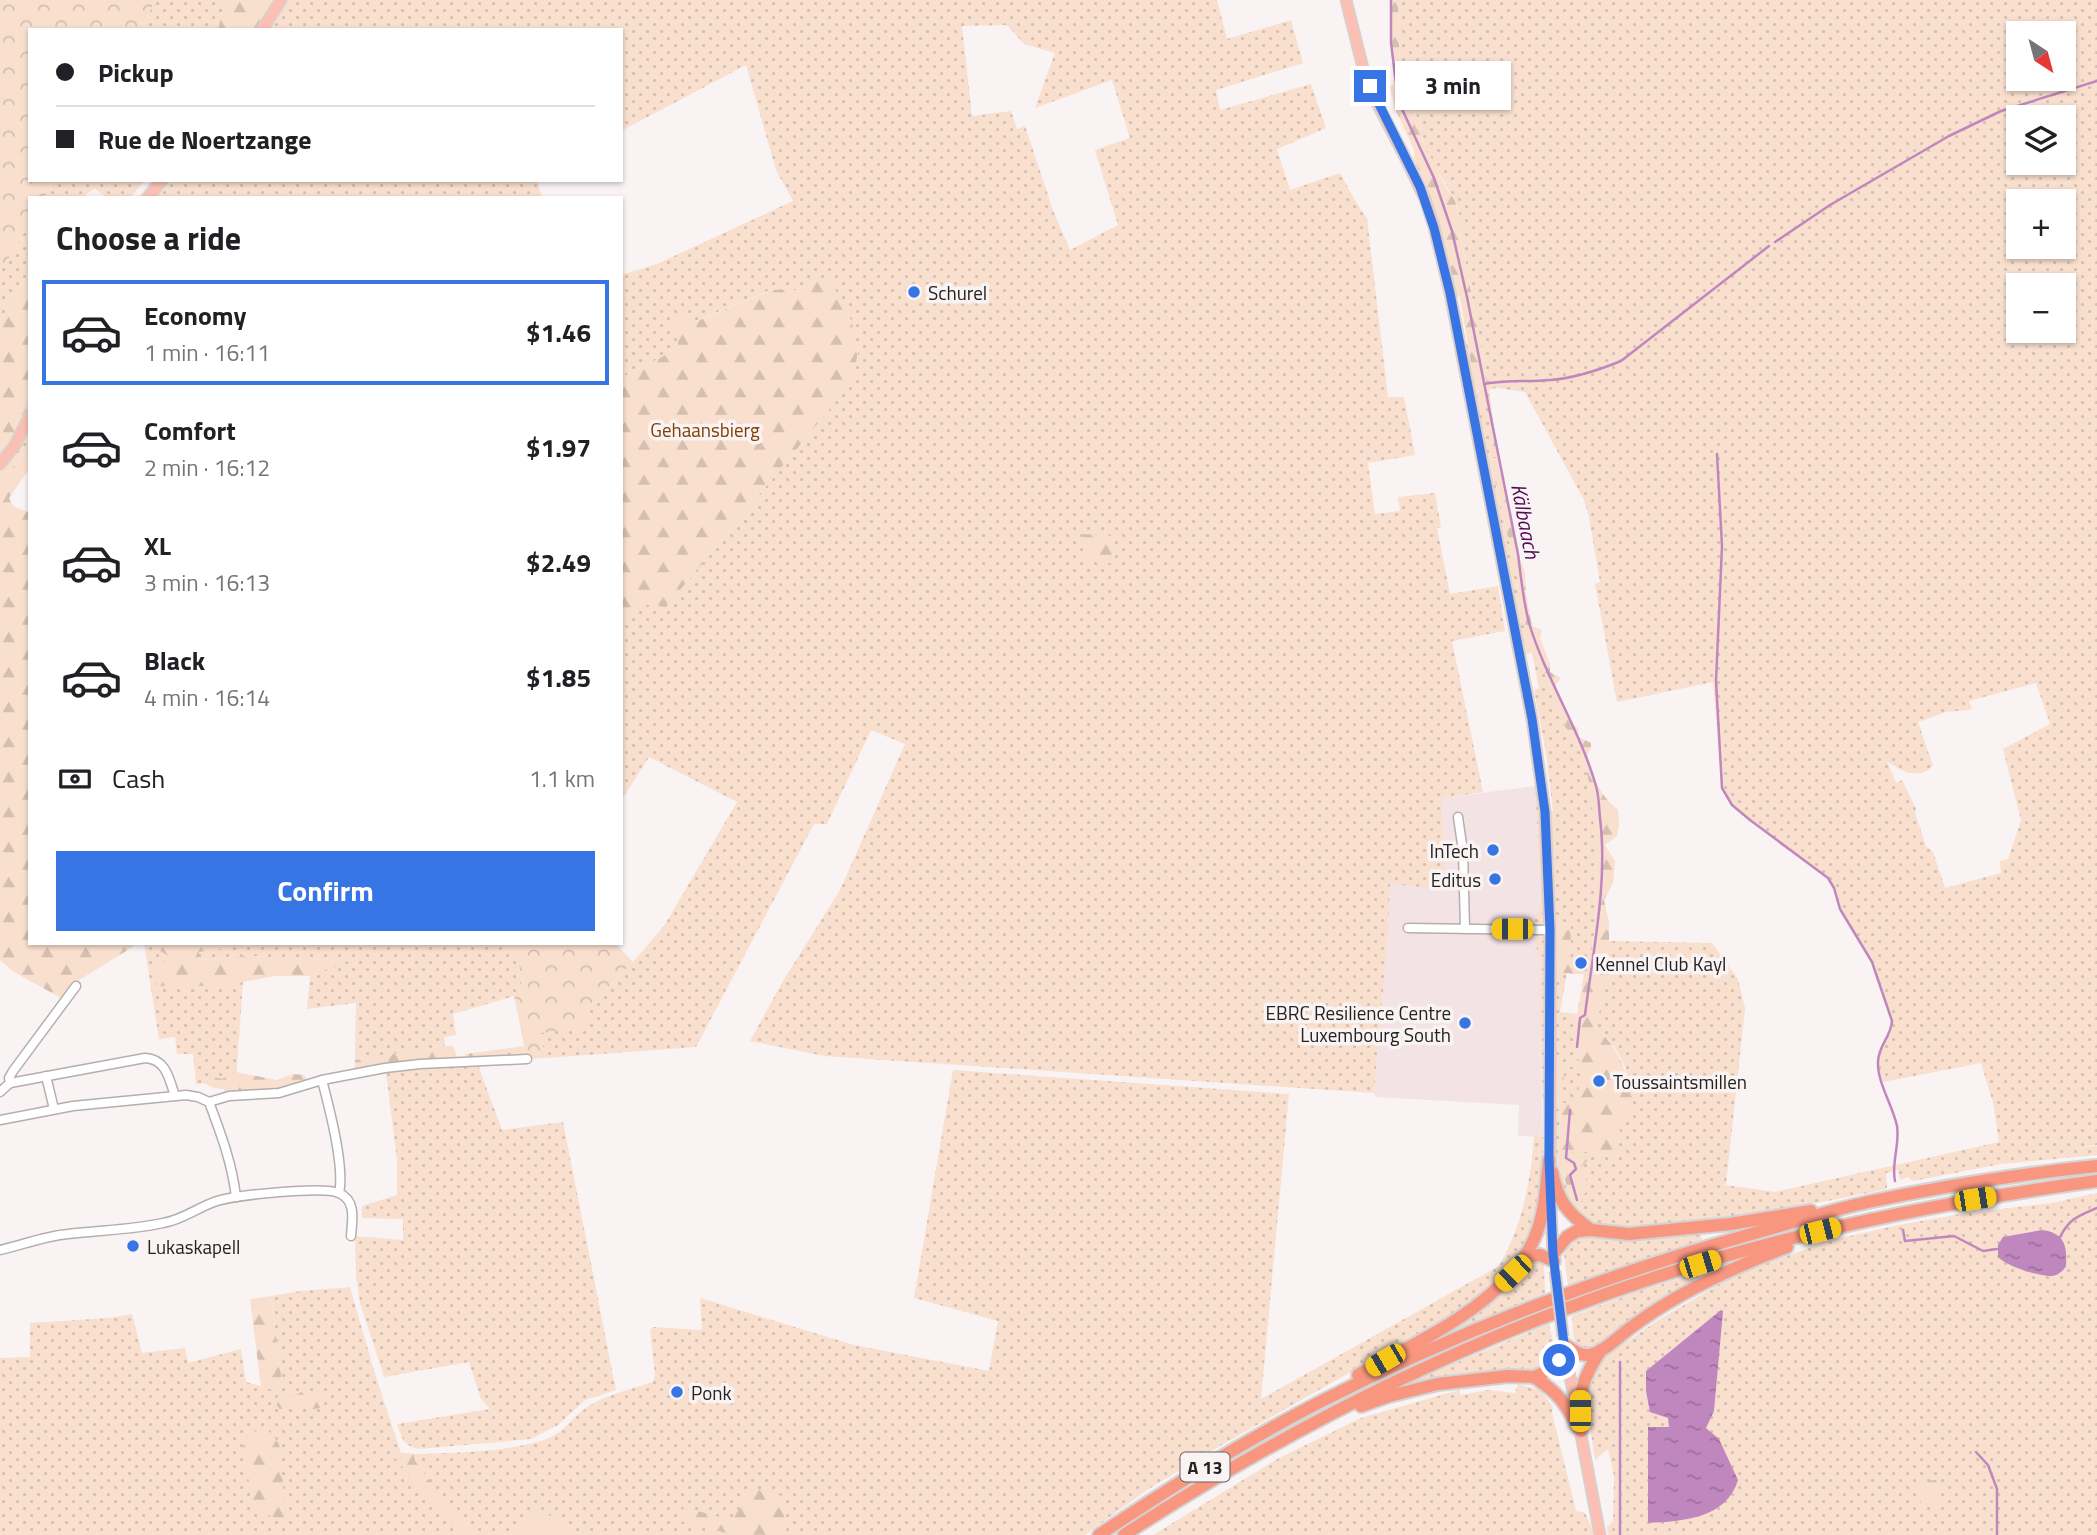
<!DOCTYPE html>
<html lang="en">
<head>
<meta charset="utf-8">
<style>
	body { margin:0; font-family:"Titillium Web",sans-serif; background:#f6f6f6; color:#202124; height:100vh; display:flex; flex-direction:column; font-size:26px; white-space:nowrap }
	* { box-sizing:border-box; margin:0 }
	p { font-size:23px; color:#757577 }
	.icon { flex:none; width:38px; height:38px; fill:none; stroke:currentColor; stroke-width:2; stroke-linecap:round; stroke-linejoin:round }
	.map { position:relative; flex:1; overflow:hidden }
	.side { position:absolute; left:28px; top:196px; width:595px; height:749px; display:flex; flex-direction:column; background:#fff; border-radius:0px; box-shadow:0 2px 5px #0004 }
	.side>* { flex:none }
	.guide { position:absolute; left:28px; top:28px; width:595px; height:154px; border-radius:0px; box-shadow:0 2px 5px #0004; display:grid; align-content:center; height:154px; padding:0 28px; background:#fff }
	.needle { width:46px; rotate:144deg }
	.controls { position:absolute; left:2006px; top:21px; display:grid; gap:14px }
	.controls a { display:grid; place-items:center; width:70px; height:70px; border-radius:0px; background:#fff; box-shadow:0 2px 5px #0004; font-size:35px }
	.end { position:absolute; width:32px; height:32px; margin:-16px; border:9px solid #3775e4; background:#fff; box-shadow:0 0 0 4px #fff }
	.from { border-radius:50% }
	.bubble { position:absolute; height:49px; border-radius:0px; background:#fff; box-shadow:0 2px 5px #0004; font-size:23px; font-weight:700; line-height:49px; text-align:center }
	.car { position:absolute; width:21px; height:42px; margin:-21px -10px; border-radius:9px; box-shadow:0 0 5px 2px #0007; background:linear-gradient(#f5c518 24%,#345 0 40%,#f5c518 0 76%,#345 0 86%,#f5c518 0) }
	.guide b { display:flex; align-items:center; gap:24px; height:66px; font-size:26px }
	.guide b+b { border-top:2px solid #e0e0e0 }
	.guide i { width:18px; height:18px; background:#202124 }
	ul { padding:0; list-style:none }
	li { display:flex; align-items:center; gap:21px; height:105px; margin:0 14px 10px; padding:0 14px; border:4px solid transparent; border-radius:0px }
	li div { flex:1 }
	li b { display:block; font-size:26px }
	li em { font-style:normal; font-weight:700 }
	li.active { border-color:#3775e4 }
	li>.icon { width:63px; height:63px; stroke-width:1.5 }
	h2 { padding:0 28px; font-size:32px; line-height:84px }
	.pay { display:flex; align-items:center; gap:18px; height:77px; padding:0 28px; font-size:26px }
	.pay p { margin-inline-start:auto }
	.primary-button { display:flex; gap:14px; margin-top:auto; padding:14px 28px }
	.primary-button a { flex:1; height:80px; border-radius:0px; background:#3775e4; color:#fff; font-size:28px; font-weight:700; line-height:80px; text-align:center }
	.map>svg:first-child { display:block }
</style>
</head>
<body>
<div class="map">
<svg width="2097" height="1535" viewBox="0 0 2097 1535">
	<defs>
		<pattern id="grass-dots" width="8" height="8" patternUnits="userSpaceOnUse" patternTransform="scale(1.75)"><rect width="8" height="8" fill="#f8dfce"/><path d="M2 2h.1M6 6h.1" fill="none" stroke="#d4bfb1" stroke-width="1.8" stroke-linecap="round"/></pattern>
		<pattern id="forest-firs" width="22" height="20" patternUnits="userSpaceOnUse" patternTransform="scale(1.75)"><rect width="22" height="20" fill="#f8dfce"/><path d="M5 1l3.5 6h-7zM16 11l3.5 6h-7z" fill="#d4bfb1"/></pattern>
		<pattern id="park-crowns" width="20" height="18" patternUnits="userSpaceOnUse" patternTransform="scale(1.75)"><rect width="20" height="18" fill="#f8dfce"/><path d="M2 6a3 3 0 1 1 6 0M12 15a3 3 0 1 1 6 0" fill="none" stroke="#d4bfb1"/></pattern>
		<pattern id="water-ripples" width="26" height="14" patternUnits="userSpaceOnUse" patternTransform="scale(1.75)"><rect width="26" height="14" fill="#c087bf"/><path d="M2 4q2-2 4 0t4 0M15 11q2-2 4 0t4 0" fill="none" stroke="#9c6e9b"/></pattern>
	</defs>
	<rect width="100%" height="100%" fill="#faf3f3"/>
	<polygon fill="#f4e3e5" points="1535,786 1541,903 1535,918 1535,941 1540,961 1540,1028 1543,1137 1518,1136 1519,1105 1375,1097 1374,1093 1388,936 1390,884 1442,888 1444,862 1442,798"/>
	<g fill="url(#grass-dots)" fill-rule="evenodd">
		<polygon points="155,0 225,0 218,30 141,30"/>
		<path d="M274,0H1217L1227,39L1291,20L1303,63L1216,90L1220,110L1311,84L1326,128L1277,149L1290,190L1340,173L1357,204L1367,218L1388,397H1404L1415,455L1368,463L1375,514L1400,511L1398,497L1435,493L1441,527L1437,528L1450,594L1498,586L1505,631L1452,641L1483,792L1442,798L1444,862L1442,889L1390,884L1388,936L1374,1093L825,1056L750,1041L783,981L840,890L905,744L871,730L827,824H814L696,1047L545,1058L541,1033L586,1009L633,962L664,926L737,802L649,757L621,801V620L643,604L666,607L853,381L858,351L819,277L803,290H770L694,322L679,348L621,378V275L657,264L793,201L776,170L746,65L621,131V30H256ZM1007,25L1024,44L1055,53L1035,108L1112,80L1130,138L1095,150L1118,225L1070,250L1054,213L1025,126L1017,129L1011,111L972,116L962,26Z"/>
		<path d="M1398,0H2097V1145L2074,1148L2097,1146V1155L2001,1164L1913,1181L1908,1177L1900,1180L1898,1170L1886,1173L1887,1189C1820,1203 1754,1215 1686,1222C1660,1225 1632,1231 1606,1226C1590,1223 1577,1215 1567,1201C1552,1179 1552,1134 1549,1107H1543L1540,1028V961L1535,941V917L1541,903L1535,786L1541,785L1545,812L1553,811L1546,753L1534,690L1539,688L1532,653L1523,654L1463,345L1469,344L1480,405L1483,379H1487L1460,231C1466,195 1422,165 1422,130L1400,74ZM2018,33H2063V79H2018ZM2018,117H2063V163H2018ZM2018,201H2063V247H2018ZM2018,285H2063V331H2018ZM1498,388L1525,392L1584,500L1589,517L1600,582L1595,584L1617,702L1713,682L1722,788C1735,817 1801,858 1828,878L1834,888L1840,909L1872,962L1892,1021C1890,1051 1870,1043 1883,1082L1981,1063L1993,1103L1999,1142L1775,1192L1726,1185L1745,1008L1738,979L1712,943L1609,941V976L1595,1027C1609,1039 1627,1059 1627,1079C1627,1091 1622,1105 1620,1117C1619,1131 1620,1143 1615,1156L1575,1150L1571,1153L1576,1158L1571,1201L1563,1172L1557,1166L1561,1110L1554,1063L1579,1061L1575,1026L1586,976L1590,970L1595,925L1596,848L1591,790L1581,750L1564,725L1547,683L1548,673L1530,647L1524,630L1527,616L1517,586V575L1491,464L1493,458L1498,459L1489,389ZM2036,683L2050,724L2003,749L2021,820L2008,859L2000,861L2001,873L1945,888L1933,852L1926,846L1915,813L1916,809L1902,780L1896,783L1887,761C1902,772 1917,780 1933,766L1918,722L1946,712L1969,710L1972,708L1969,701ZM1560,923L1571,924L1570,969H1576V974H1584L1577,1014L1560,1012L1567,973L1555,972Z"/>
		<polygon points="54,180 145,180 130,198 107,198 95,189 88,193 84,198 44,198"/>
		<polygon points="152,180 537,180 542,198 138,198"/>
		<polygon points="30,222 30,272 15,293 0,325 0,273"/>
		<polygon points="30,398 30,446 0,482 0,455 20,426"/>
		<polygon points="144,943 148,943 174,959 158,986 222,986 243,982 236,1080 196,1084 193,1054 177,1054 175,1037 159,1039"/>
		<polygon points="264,943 513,943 509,948 525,977 514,996 453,1014 456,1035 444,1037 445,1046 355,1060 356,1003 307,1009 310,976 345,961 250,956 198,960 198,952"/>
		<path d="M478,1065L502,1130L563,1122L616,1390L585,1400L558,1425L531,1439L420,1449C403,1446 403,1440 397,1424L490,1409L481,1399L469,1362L384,1377L360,1303L356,1276L355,1236L403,1240V1219L362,1218V1206L397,1195V1160L386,1072Z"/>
		<polygon points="1563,1066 1581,1068 1578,1105 1563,1103"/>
		<path d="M953,1070L1289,1094L1261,1399L1499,1266C1522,1226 1531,1182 1534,1136L1543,1137C1543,1181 1542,1227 1515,1264C1500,1282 1479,1296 1460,1310L1220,1446L1147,1490L1085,1535H583L540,1510L510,1535H0V1358L30,1357V1323L109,1318L132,1314L142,1353L185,1348L188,1363L241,1349L246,1382L278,1391L282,1382L271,1296L301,1291L350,1287L375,1374L401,1453L414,1454C452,1453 514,1452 549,1438C564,1432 573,1416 587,1407C606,1395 631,1389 653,1382L655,1375L650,1330L653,1327L700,1330L702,1328L700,1298L854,1345L989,1371L998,1321L914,1298Z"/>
		<polygon points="2097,1193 2097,1535 1608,1535 1607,1527 1613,1521 1614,1476 1608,1449 1595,1460 1585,1395 1591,1379 1603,1358 1660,1319 1735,1275 1828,1241 1898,1225 1961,1214 2051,1203"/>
		<polygon points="1700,1231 1702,1240 1568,1285 1564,1255 1566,1251 1564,1248 1575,1239 1583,1235"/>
		<polygon points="1539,1260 1544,1264 1545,1293 1459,1329 1457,1323 1530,1261"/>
		<path d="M1716,1267L1717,1271L1597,1347C1570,1350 1574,1339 1572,1316L1637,1292Z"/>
		<path d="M1549,1324C1554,1348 1561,1354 1540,1371L1417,1385L1415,1380Z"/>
		<polygon points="1518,1384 1540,1390 1553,1407 1552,1413 1576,1511 1585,1513 1595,1535 1153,1535 1279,1458 1361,1418 1459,1390 1461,1395 1488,1390 1515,1393"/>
	</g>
	<g fill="url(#forest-firs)" fill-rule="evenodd">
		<polygon points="225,0 274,0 255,30 218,30"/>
		<polygon points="1387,0 1398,0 1400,74 1422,130 1422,139 1444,184 1455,201 1461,222 1460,232 1487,379 1483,380 1484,404 1480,406 1476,396 1479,391 1475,387 1460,297 1457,296 1439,222 1414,158 1414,150 1396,110 1389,86 1396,83 1391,43 1391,1"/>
		<polygon points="30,272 30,398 20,426 0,455 0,325 15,293"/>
		<polygon points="819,277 832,283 851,320 858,351 853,381 666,607 643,604 621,620 621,378 679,348 673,322 684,316 695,322 771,290 803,290"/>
		<polygon points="30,446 30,468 9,498 13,506 30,513 30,943 139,943 76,982 63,999 14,972 0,960 0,482"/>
		<path d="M1493,458L1498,459L1518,554L1525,572L1526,594L1532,626L1542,630L1540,638L1550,664V672L1561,678L1555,686L1570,722L1578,728L1579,737L1591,743V748L1587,755C1595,780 1597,792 1618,810L1619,824L1617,836L1605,845L1615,861L1613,883L1604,900L1609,922V976L1595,1027C1611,1041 1621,1056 1627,1077L1632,1078C1635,1092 1634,1107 1626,1120L1620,1122L1618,1153L1615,1156L1575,1150L1571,1153L1576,1158L1585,1156L1587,1161L1582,1166L1590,1191L1584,1194L1581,1207L1571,1201L1563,1172L1557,1166L1561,1111L1554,1107L1553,1063L1579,1061L1577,1037L1567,1031L1575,1026L1586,976L1590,970L1595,925L1596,848L1591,790L1581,750L1564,725L1547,683L1548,674L1540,671L1531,648L1527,653L1523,644L1526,637L1524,630L1527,616L1516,611C1521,596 1517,590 1517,575L1491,464ZM1564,1066L1581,1068L1577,1104L1563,1103Z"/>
		<polygon points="1083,534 1115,536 1111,563 1095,562 1083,556"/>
		<polygon points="1560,923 1571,924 1570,968 1576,969 1576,974 1555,972 1555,927"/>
		<polygon points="148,943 264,943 199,952 199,960 250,956 348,961 310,976 275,976 222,986 158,986 152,974 154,965 173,959"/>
		<polygon points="445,1046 453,1046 459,1062 355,1073 355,1060"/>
		<polygon points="524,1046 526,1056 468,1060 465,1054"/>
		<polygon points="236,1072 276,1080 293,1074 304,1075 309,1084 257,1096 229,1096 223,1089 214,1088 204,1083 203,1078 214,1077 222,1079"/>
		<polygon points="271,1296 282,1383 278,1391 261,1387 250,1299"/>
		<path d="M303,1391L322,1392L325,1395L322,1407L315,1409H280L276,1404L277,1397C287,1392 291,1400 303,1391Z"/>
		<polygon points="268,1430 279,1444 286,1516 280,1519 255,1511 251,1505 248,1473 242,1449 250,1432"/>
		<polygon points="390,1452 414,1454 415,1461 447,1504 476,1535 460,1535"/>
		<polygon points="1936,1480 1943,1506 1921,1505 1919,1482"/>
		<polygon points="760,1489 781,1496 787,1533 786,1535 732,1535 686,1521 676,1523 680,1510 686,1508 728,1519 735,1515 748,1494"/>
	</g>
	<g fill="url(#park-crowns)">
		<polygon points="0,0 155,0 141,30 30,30 30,180 54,180 44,198 30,198 30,222 0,273"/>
		<polygon points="513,943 615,943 633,962 586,1009 589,1026 541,1033 545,1058 527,1059 514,996 525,977 509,948"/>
	</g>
	<polygon fill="#f8dfce" points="540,1510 583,1535 510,1535"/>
	<g fill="url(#water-ripples)">
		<path d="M2042,1230C2065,1233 2067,1246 2066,1266C2063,1271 2059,1275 2052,1276C2040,1277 2006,1266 1998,1257V1245L2003,1237Z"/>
		<path d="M1721,1310L1723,1311L1714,1411L1706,1428L1719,1439L1738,1480C1726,1519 1683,1521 1648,1523V1427H1669L1668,1418L1650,1412L1646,1391V1371Z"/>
	</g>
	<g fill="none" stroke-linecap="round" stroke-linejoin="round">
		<g stroke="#c087bf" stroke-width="2.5">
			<path d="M1391,0V43L1396,83L1402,109L1434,178L1452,231L1467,297L1518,554C1521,577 1523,600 1529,623C1546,679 1580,730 1596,786C1599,796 1599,808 1600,818C1608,883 1593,950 1585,1015L1580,1018L1577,1047"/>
			<polyline points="1775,242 1830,205 1949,136 2001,111 2097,81"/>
			<path d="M1484,384C1506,380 1528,382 1551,380C1574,378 1599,370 1621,361L1769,246"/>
			<path d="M1717,454L1722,546L1716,681L1722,788L1732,805L1750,820L1828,878L1834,888L1840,909L1872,962L1892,1021C1891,1037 1878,1046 1878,1062C1877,1082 1893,1106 1897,1126C1900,1145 1891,1163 1895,1181"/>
			<polyline points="1570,1110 1566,1158 1574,1163 1576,1169 1570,1175 1577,1200"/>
			<polyline points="1903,1230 1905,1241 1954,1236 1983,1251 1997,1249"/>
			<path d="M2060,1237C2070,1218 2078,1216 2097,1208"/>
			<polyline points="1620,1362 1620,1535"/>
			<polyline points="1976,1452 1988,1465 1997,1489 1997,1535"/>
		</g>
		<defs>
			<g id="minor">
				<polyline points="1458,817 1463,851 1465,929"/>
				<polyline points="1408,928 1550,930"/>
				<polyline points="46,1076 54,1109"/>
				<path d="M322,1080C329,1107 345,1167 339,1193"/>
				<path d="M10,1083L145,1058C166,1059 169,1078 175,1096"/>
				<polyline points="0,1092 10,1083 9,1078 13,1071 76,986"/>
				<polyline points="209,1102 229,1096 279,1093 322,1080 385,1068 420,1064 527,1059"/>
				<path d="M209,1102C221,1134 232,1163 236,1197"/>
				<polyline points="0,1120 73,1106 186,1095 198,1097 209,1102"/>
				<path d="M0,1250C22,1245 45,1236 68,1234C99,1230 132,1230 163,1223C183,1220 198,1207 217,1201C237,1195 323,1186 339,1193C357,1201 352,1221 351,1236"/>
			</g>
			<g id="major">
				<polyline points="1346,0 1364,72 1376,101 1407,161 1425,199 1434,227 1450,293 1532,719 1545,812 1550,930 1550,1165"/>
				<polyline points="262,30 281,0"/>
				<polyline points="148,198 162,180"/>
				<polyline points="0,464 15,445 30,415"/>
				<polyline points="1550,1187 1553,1256"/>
				<polyline points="1564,1345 1600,1535"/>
			</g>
			<g id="highway">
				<path d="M1552,1172C1558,1201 1567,1213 1591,1230"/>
				<polyline points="1553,1254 1567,1237 1577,1231 1591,1230 1629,1234 1730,1224 1811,1211"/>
				<polyline points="1526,1257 1540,1255 1554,1261"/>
				<path d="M1358,1375C1416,1342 1506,1304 1534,1239C1545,1215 1546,1187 1549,1160"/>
				<path d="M1534,1377C1560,1394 1565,1403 1579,1429"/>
				<path d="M1361,1406L1389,1396L1438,1384L1508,1376L1534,1377L1550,1370L1558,1361L1564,1344C1570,1348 1579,1356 1588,1355C1602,1354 1618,1337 1629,1329C1676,1293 1731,1268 1787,1247"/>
				<path d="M1581,1431C1580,1393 1579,1383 1601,1350"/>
				<path d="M1099,1535C1169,1488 1241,1443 1316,1404C1454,1333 1599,1277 1748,1235C1788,1224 1827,1211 1868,1202C1943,1186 2020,1174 2097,1166"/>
				<path d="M1124,1535C1310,1414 1511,1317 1725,1256C1847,1221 1971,1198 2097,1181"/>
			</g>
		</defs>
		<use href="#minor" stroke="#b5aeaf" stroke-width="11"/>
		<use href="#major" stroke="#d3d3d3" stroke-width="13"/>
		<use href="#highway" stroke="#d3d3d3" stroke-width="16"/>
		<use href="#minor" stroke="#fff" stroke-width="8"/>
		<use href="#major" stroke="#fbc0b3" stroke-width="10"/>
		<use href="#highway" stroke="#f99680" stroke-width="12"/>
		<defs>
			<polyline id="major-bridge" points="1555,1271 1563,1337"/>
		</defs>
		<use href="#major-bridge" stroke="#d3d3d3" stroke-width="13" stroke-linecap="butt"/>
		<use href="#major-bridge" stroke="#fbc0b3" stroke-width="10"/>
	</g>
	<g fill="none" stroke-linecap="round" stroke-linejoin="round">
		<polyline stroke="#3775e4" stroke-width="9" points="1370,86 1420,187 1434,228 1450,293 1532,719 1545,812 1550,930 1549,1160 1553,1254 1564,1344 1559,1360"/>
	</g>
	<g fill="#3775e4" stroke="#faf3f3" stroke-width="2.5">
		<circle cx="914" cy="292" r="7"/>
		<circle cx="1493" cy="850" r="7"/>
		<circle cx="1495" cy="879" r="7"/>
		<circle cx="1581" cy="963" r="7"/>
		<circle cx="1465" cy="1023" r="7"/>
		<circle cx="1599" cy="1081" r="7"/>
		<circle cx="133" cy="1246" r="7"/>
		<circle cx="677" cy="1392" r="7"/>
	</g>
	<g text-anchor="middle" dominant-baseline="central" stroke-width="7" stroke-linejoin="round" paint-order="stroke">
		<rect fill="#faf3f3" stroke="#646161" stroke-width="2" x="1180.5" y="1452.5" width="49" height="29" rx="5"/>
		<g font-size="18" font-weight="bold" fill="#242222">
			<text x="1205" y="1467">A 13</text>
		</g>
		<g font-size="19" fill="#242222" stroke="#faf3f3" text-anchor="start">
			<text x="928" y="292">Schurel</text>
			<text x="1479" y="850" text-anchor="end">InTech</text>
			<text x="1481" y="879" text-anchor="end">Editus</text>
			<text x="1595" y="963">Kennel Club Kayl</text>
			<text x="1451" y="1012" text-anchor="end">EBRC Resilience Centre<tspan x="1451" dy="22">Luxembourg South</tspan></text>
			<text x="1613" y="1081">Toussaintsmillen</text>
			<text x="147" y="1246">Lukaskapell</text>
			<text x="691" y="1392">Ponk</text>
		</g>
		<g font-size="19" fill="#7e4107" stroke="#faf3f3">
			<text x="705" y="429">Gehaansbierg</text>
		</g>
		<g font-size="21" font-style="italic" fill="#510b52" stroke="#faf3f3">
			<text transform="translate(1526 521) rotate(79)">Kälbaach</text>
		</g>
	</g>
</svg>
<div class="controls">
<a><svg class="needle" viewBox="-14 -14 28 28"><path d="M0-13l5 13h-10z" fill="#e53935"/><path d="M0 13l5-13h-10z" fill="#757577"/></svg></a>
<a><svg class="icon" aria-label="layers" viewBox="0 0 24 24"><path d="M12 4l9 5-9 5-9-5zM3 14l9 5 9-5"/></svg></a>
<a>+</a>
<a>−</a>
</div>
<i class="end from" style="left:1559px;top:1360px"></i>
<i class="end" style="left:1370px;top:86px"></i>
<div class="bubble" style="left:1395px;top:61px;width:116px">3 min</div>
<i class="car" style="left:1512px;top:929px;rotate:270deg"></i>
<i class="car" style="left:1975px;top:1199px;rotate:81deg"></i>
<i class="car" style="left:1820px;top:1231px;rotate:76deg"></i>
<i class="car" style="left:1700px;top:1264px;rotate:73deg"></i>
<i class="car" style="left:1513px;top:1273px;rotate:226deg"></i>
<i class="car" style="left:1385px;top:1360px;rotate:240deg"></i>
<i class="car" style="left:1580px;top:1411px;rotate:0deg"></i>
<div class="guide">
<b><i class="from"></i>Pickup</b>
<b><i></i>Rue de Noertzange</b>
</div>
<section class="side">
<h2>Choose a ride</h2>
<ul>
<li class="active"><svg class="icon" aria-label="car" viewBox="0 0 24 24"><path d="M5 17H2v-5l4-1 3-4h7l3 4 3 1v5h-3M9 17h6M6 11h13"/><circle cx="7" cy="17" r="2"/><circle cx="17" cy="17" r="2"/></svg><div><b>Economy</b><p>1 min · 16:11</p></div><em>$1.46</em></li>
<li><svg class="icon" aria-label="car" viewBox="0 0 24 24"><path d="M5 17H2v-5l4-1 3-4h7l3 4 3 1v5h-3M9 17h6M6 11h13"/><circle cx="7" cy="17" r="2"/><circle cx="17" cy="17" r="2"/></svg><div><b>Comfort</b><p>2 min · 16:12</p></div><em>$1.97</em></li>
<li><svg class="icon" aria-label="car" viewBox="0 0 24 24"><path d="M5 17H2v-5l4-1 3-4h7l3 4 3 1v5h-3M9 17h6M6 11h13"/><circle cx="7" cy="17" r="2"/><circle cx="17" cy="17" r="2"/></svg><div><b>XL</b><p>3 min · 16:13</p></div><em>$2.49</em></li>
<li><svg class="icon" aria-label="car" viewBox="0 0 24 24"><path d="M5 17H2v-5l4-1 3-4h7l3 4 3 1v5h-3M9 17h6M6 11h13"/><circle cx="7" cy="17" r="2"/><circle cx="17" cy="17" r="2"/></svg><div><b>Black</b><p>4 min · 16:14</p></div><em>$1.85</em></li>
</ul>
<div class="pay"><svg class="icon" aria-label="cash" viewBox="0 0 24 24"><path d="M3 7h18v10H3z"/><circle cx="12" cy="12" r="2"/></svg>Cash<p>1.1 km</p></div>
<div class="primary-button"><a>Confirm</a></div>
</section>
</div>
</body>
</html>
